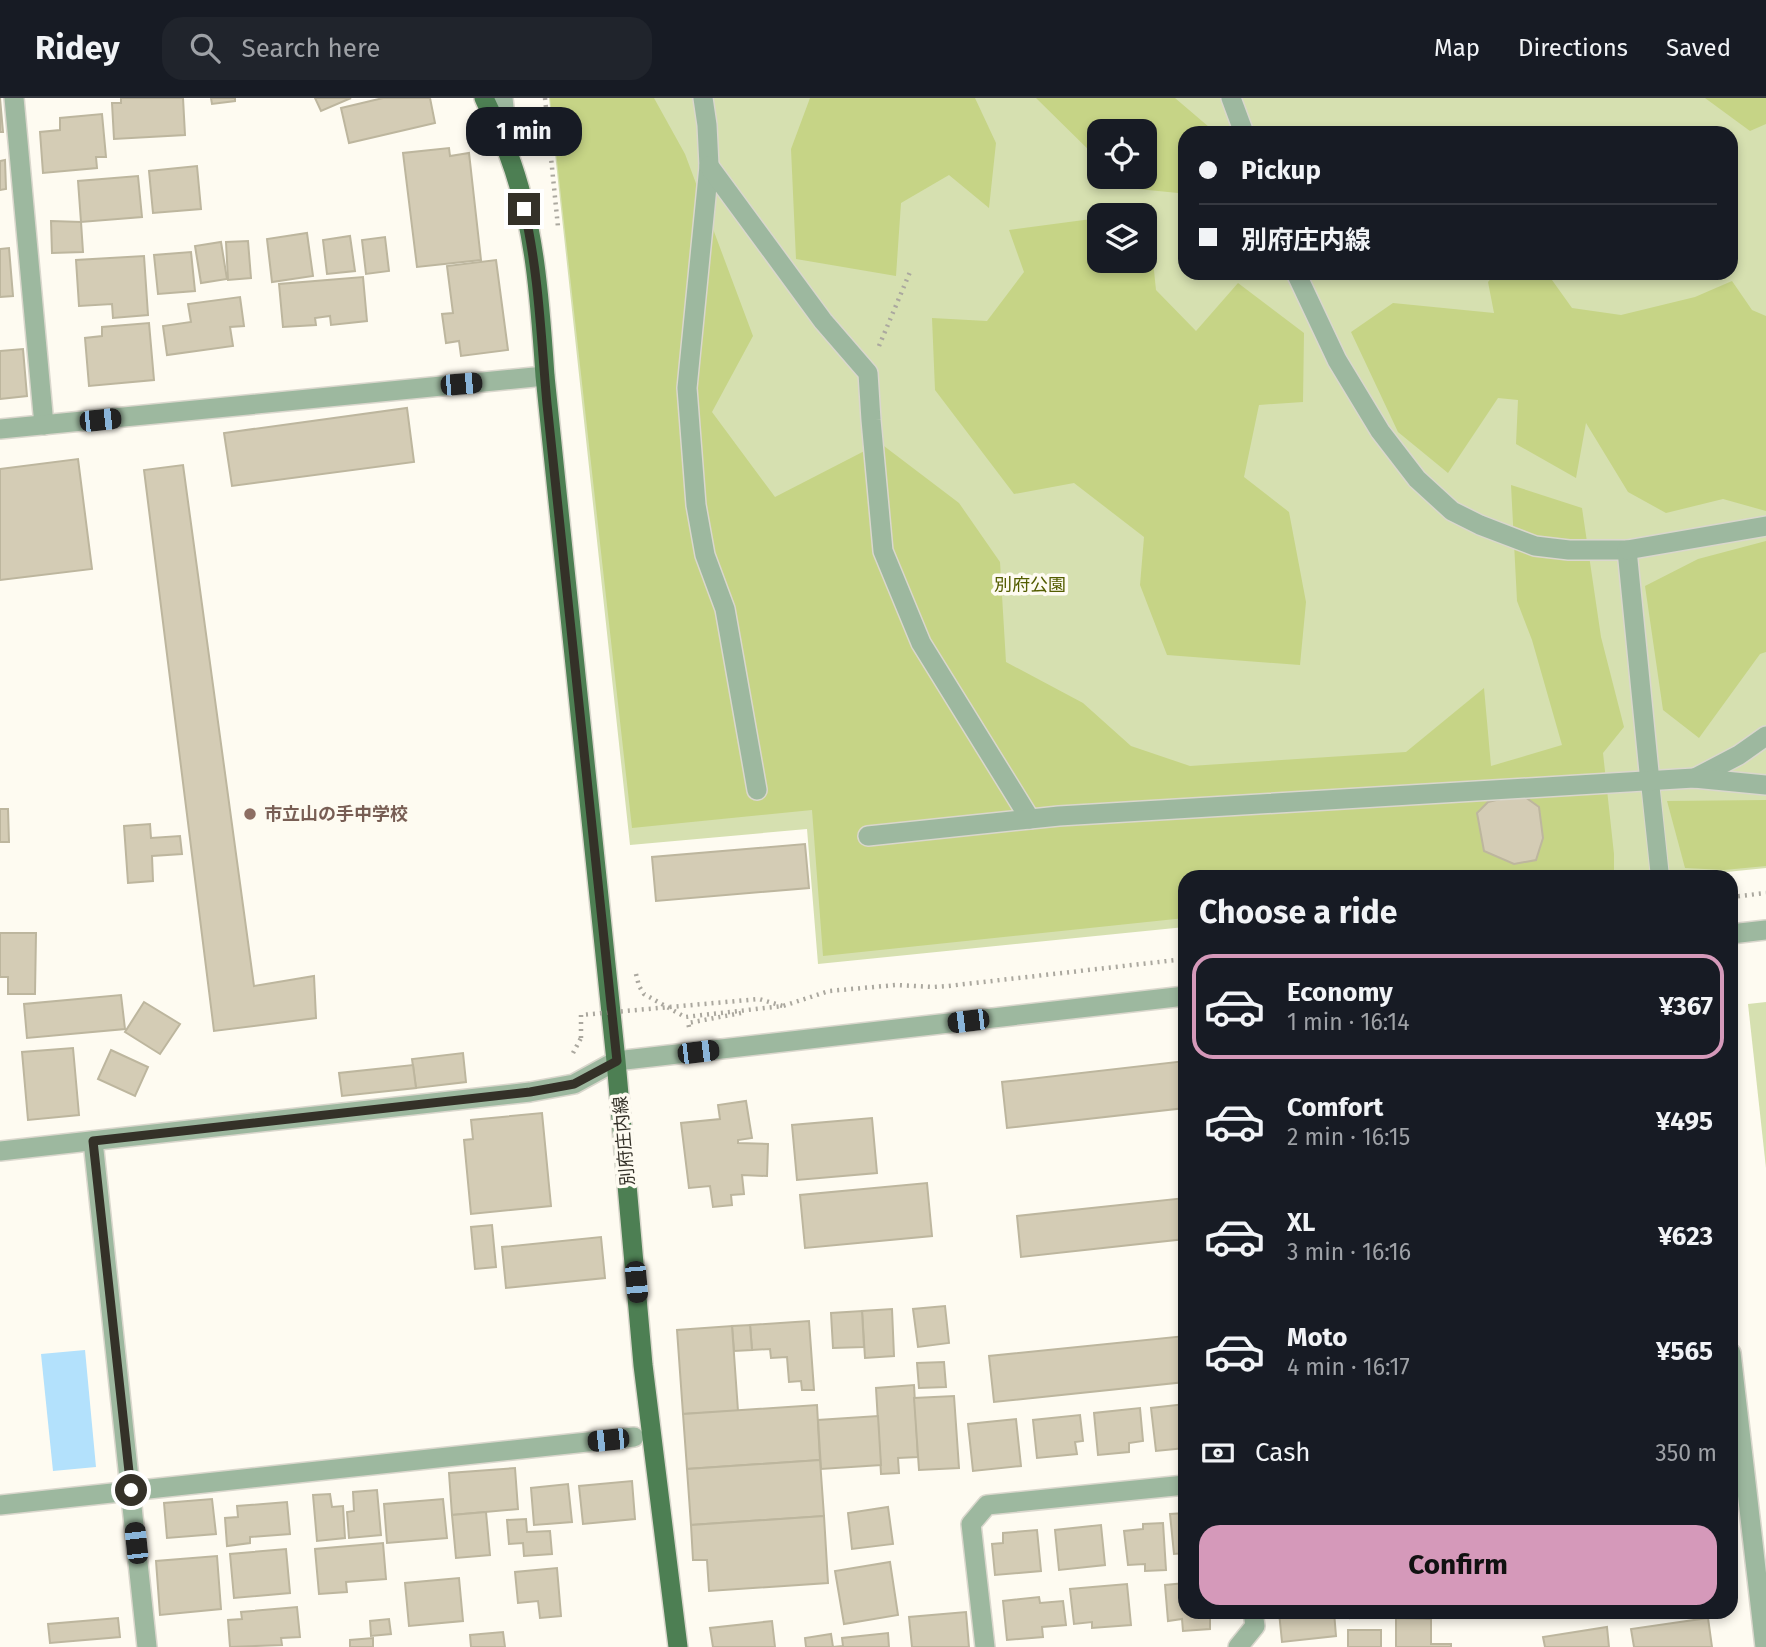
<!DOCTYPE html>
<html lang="en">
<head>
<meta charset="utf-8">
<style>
	body { margin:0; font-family:"Fira Sans","Noto Sans JP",sans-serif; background:#20242c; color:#f1f3f6; height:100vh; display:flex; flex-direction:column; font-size:26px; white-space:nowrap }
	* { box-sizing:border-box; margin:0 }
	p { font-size:23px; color:#9ea1a6 }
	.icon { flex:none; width:38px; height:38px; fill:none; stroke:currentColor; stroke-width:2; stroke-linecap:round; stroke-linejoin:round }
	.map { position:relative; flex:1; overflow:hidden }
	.sheet { position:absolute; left:1178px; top:772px; width:560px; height:749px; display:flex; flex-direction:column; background:#171b24; border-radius:21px; box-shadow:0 4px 10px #0003 }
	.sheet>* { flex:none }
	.banner { position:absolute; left:1178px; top:28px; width:560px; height:154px; border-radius:21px; box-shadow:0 4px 10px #0003; display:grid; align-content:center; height:154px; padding:0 21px; background:#171b24 }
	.fabs { position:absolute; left:1087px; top:21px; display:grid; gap:14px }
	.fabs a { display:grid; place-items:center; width:70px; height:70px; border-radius:14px; background:#171b24; box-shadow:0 4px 10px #0003; font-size:35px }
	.end { position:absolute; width:32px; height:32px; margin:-16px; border:9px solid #343128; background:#fff; box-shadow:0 0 0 4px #fff }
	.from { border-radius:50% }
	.bubble { position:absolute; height:49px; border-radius:21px; background:#171b24; box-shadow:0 4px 10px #0003; font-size:23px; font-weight:700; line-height:49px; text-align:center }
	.car { position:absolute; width:21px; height:42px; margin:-21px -10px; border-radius:9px; box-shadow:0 0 5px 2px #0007; background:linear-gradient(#222 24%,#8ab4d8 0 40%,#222 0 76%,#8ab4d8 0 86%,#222 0) }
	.banner b { display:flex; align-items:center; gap:24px; height:66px; font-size:26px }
	.banner b+b { border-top:2px solid #363941 }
	.banner i { width:18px; height:18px; background:#f1f3f6 }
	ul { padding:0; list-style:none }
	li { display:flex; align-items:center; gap:21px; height:105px; margin:0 14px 10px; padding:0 7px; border:4px solid transparent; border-radius:21px }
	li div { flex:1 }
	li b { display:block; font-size:26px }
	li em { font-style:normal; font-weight:700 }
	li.current { border-color:#d599ba }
	li>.icon { width:63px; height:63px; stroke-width:1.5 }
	h2 { padding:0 21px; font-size:32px; line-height:84px }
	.pay { display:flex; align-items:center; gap:18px; height:77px; padding:0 21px; font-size:26px }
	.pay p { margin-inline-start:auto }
	.action { display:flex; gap:14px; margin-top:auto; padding:14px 21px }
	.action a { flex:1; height:80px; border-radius:21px; background:#d599ba; color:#111; font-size:28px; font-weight:700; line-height:80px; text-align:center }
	header { display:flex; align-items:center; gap:42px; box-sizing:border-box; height:98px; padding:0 35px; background:#171b24; border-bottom:2px solid #363941 }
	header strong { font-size:33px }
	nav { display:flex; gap:38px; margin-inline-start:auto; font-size:24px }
	.search { width:490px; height:63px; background:#20242c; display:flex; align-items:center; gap:18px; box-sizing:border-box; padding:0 24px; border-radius:21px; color:#9ea1a6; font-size:26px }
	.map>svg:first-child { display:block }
</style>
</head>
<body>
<header>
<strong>Ridey</strong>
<div class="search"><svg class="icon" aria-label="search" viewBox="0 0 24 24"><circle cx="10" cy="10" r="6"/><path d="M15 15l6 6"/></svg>Search here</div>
<nav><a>Map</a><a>Directions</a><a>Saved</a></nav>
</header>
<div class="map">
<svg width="1766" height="1549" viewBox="0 0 1766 1549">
	<rect width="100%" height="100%" fill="#fefbf1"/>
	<g fill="#d6e0b0" fill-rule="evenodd">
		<path d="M549,0H1766V770L1677,779H1185V829L818,866L807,731L630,747ZM1099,33H1144V79H1099ZM1185,35H1731V175H1185ZM1099,117H1144V163H1099Z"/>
		<polygon points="1766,904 1766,1070 1748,906"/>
	</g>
	<g fill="#c6d486">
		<polygon points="550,0 654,0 685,56 753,238 712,314 775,399 880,345 959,405 1000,464 1006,564 1083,605 1131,648 1190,668 1406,654 1484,590 1491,668 1562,647 1532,542 1517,503 1511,387 1582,410 1601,539 1624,629 1603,655 1614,756 1614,775 1575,779 1185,779 1185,820 823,858 812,712 632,730"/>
		<polygon points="810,0 975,0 996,45 989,110 949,77 901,105 896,178 796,161 791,51"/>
		<polygon points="1036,0 1175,0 1216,35 1185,35 1185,85 1178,95 1128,90 1116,79 1144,79 1144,33 1099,33 1099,62"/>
		<polygon points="1705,0 1766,0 1766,26 1750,33"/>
		<polygon points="1148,114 1156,192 1196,233 1238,185 1304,235 1303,304 1259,307 1244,379 1289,414 1306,504 1300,567 1167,557 1140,487 1144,439 1074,385 1014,396 935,292 932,220 987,223 1024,174 1009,132 1099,120 1099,163 1144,163 1144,117 1121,117"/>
		<polygon points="1496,175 1547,175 1572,210 1621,217 1695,199 1732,183 1752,212 1766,218 1766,413 1723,401 1666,415 1628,394 1586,325 1576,380 1516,346 1518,302 1498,300 1448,375 1398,334 1351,234 1393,205 1494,215 1488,184"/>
		<polygon points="1766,443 1766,554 1760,556 1699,640 1663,612 1645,488 1698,461"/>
		<polygon points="1766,702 1766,768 1724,772 1685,770 1667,703"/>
	</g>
	<polygon fill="#b3e1fc" points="85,1252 96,1369 53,1373 41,1256"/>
	<g fill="#d4ccb5" stroke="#bdb69e" stroke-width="2">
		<polygon points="0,0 3,34 0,34"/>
		<polygon points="121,0 183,0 185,37 114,41 112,5 121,5"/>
		<polygon points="211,0 235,0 235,3 212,6"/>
		<polygon points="315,0 351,0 321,13"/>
		<polygon points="383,0 430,0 435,25 349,45 341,10"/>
		<polygon points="102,16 106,59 96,59 97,70 43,75 40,34 60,32 60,20"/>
		<polygon points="449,50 450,58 469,55 481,162 417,169 403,55"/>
		<polygon points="5,62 6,91 0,92 0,63"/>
		<polygon points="197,68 201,111 153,115 149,73"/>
		<polygon points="138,78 142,119 81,124 78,83"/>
		<polygon points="51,123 81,124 83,154 52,155"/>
		<polygon points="307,135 313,178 272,184 267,141"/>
		<polygon points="350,138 355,173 327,176 323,142"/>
		<polygon points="385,139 389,173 366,176 362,142"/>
		<polygon points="248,143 251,180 228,182 226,144"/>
		<polygon points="221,144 227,181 201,185 195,148"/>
		<polygon points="9,150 13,198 0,199 0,151"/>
		<polygon points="191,154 195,193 158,196 154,157"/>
		<polygon points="144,158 148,217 113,220 112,206 79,208 76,162"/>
		<polygon points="496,162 508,252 461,258 459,243 446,245 442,216 453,215 447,168"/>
		<polygon points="363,179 367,223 331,227 330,218 315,220 316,227 283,229 279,186"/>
		<polygon points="240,199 244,228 230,229 233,248 167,257 163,228 191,224 188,206"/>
		<polygon points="149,225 154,282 89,288 85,240 102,238 102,229"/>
		<polygon points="23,251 27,298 0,301 0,253"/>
		<polygon points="407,310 414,364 232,388 224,335"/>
		<polygon points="78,361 92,471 0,482 0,371"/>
		<polygon points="183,367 254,888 314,878 316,920 214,933 144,372"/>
		<polygon points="1521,696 1539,709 1543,740 1536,762 1514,766 1484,753 1477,715 1488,704"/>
		<polygon points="0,711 8,711 9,744 0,744"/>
		<polygon points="150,726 151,740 180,738 182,756 152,758 153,783 128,785 124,728"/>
		<polygon points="805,746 809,790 656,803 652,759"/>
		<polygon points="0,835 36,835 35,896 8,896 8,879 0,879"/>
		<polygon points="121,897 125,931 27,940 24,906"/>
		<polygon points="144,904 180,926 160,956 125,934"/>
		<polygon points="73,950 79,1017 28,1022 22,954"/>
		<polygon points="111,952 148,969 135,998 98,981"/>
		<polygon points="463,955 466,984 416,990 412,961"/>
		<polygon points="1185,963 1185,1010 1007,1030 1002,984"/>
		<polygon points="413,967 416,990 342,998 339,975"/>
		<polygon points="746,1003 752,1040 738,1042 738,1045 768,1046 767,1078 742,1077 744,1096 731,1097 732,1107 713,1109 710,1088 689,1090 681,1025 720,1021 718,1007"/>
		<polygon points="542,1015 551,1108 471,1116 464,1042 473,1041 471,1022"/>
		<polygon points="872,1020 877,1075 797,1082 792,1027"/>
		<polygon points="927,1085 932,1138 805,1150 800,1097"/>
		<polygon points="1185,1100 1185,1141 1021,1159 1017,1118"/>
		<polygon points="492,1127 496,1169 475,1171 471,1129"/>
		<polygon points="601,1139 605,1180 506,1190 502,1149"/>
		<polygon points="945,1208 949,1245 918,1249 913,1211"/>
		<polygon points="892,1211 894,1258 865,1260 862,1213"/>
		<polygon points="862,1213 864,1249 833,1250 831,1215"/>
		<polygon points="809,1223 814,1292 802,1292 801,1283 789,1284 787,1259 771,1260 770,1251 752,1252 750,1227"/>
		<polygon points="750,1227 752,1252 734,1253 732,1228"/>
		<polygon points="732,1228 738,1313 683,1316 677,1232"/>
		<polygon points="1185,1238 1185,1284 994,1304 989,1258"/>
		<polygon points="944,1264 946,1289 919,1290 917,1265"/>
		<polygon points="914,1287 918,1359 898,1360 899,1375 881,1376 876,1290"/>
		<polygon points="954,1298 959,1370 919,1372 914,1300"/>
		<polygon points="1185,1306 1185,1350 1156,1353 1151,1310"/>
		<polygon points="817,1307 820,1362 687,1371 683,1316"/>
		<polygon points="1140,1310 1143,1343 1129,1345 1129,1354 1098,1357 1094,1315"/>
		<polygon points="1080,1317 1083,1343 1075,1344 1077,1356 1037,1360 1033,1322"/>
		<polygon points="878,1318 881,1367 821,1371 818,1322"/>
		<polygon points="1016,1321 1021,1368 973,1373 968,1326"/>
		<polygon points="820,1362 824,1418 691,1427 687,1371"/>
		<polygon points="515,1370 518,1411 452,1417 449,1375"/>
		<polygon points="632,1383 635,1421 583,1426 579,1388"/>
		<polygon points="568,1386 572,1424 534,1427 531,1390"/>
		<polygon points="377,1392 381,1437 349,1440 347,1414 354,1413 353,1394"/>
		<polygon points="330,1396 332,1409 343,1408 345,1440 317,1443 313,1397"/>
		<polygon points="212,1401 216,1436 167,1440 164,1405"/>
		<polygon points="443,1401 447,1440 387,1445 384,1406"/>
		<polygon points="287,1404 290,1436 250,1439 250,1445 227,1448 225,1420 238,1419 237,1408"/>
		<polygon points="888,1409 893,1446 852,1451 848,1415"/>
		<polygon points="486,1414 490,1457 456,1460 452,1417"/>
		<polygon points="1185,1415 1185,1455 1174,1456 1170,1416"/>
		<polygon points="824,1418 828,1485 709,1493 707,1462 693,1462 691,1427"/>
		<polygon points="526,1421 527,1434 550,1433 552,1456 524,1458 523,1445 509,1446 507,1422"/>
		<polygon points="1163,1425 1166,1472 1145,1473 1145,1466 1128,1467 1124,1433 1143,1431 1143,1426"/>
		<polygon points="1101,1427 1105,1467 1059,1472 1055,1432"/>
		<polygon points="1037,1432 1041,1473 995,1477 992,1446 1003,1445 1003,1435"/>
		<polygon points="383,1445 386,1481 346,1484 347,1494 319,1496 315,1451"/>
		<polygon points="286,1451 290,1495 234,1500 230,1456"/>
		<polygon points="217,1458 221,1511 160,1517 156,1463"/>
		<polygon points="890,1464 898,1517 844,1526 835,1473"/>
		<polygon points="557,1470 561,1518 540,1520 538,1503 518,1505 515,1474"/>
		<polygon points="459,1480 463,1523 409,1528 405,1485"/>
		<polygon points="1185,1485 1185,1514 1226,1514 1226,1517 1210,1519 1210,1531 1183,1533 1182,1521 1168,1523 1165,1487"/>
		<polygon points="1127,1486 1131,1527 1092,1530 1092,1524 1074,1526 1070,1491"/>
		<polygon points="1039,1499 1040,1505 1063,1503 1066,1527 1042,1529 1043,1539 1007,1542 1003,1503"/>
		<polygon points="297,1509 300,1539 281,1540 282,1547 230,1549 228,1522 242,1521 241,1514"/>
		<polygon points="966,1514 969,1549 912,1549 909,1519"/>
		<polygon points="1279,1514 1334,1514 1336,1538 1282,1544"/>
		<polygon points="1349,1514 1375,1514 1350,1520"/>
		<polygon points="118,1520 120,1539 50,1545 48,1526"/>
		<polygon points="1396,1520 1431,1521 1431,1546 1451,1546 1451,1549 1396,1549"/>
		<polygon points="1708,1520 1712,1549 1634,1549 1631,1531"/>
		<polygon points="389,1521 391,1536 371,1538 370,1523"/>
		<polygon points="772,1523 775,1549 713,1549 710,1530"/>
		<polygon points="1607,1529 1609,1549 1545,1549 1543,1539"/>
		<rect x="1348" y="1532" width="33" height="17"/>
		<polygon points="503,1534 505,1549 471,1549 470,1537"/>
		<polygon points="888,1535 889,1549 806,1549 805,1540 831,1536 833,1549 843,1548 842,1540"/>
		<polygon points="373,1540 373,1549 350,1549 350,1542"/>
	</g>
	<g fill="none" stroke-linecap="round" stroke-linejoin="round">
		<defs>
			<polyline id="service" points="1650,684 1660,779"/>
			<g id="pedestrian">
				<polyline points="703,0 707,27 709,68 687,290 696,407 705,457 725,511 757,692"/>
				<polyline points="1231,0 1244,35"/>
				<polyline points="709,68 823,223 868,275 871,322 883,453 921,545 1030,721"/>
				<polyline points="1296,175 1337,262 1380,333 1417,381 1452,413 1480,427 1535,448 1569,452 1627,452 1650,684"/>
				<polyline points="1627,452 1766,428"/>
				<polyline points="1695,680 1739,657 1766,638"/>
				<polyline points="868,738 1059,718 1694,680 1766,687"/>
			</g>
			<g id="minor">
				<polyline points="14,0 44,327"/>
				<polyline points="0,331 545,278"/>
				<polyline points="93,1043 147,1549"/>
				<polyline points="0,1407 634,1339"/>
				<polyline points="985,1549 971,1426 987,1407 1185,1387"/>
				<polyline points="1238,1549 1255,1528 1253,1514"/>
			</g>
			<g id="tertiary">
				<polyline points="503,0 508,47"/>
				<polyline points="1731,836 1766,832"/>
				<polyline points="0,1053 530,994 574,986 616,963 1185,898"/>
				<polyline points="1731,1255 1765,1549"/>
			</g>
			<path id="primary" d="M484,0C492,18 502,36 508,55C535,126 540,203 545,278L616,963L643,1267L678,1549"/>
		</defs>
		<use href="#service" stroke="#dad7cd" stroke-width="20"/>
		<use href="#pedestrian" stroke="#dad7cd" stroke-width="22"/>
		<use href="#minor" stroke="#dad7cd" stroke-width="22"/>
		<use href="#tertiary" stroke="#dad7cd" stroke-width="22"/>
		<use href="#primary" stroke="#dad7cd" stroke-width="22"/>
		<g stroke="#aba89f" stroke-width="4.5" stroke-dasharray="2 5" stroke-linecap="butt">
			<polyline points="545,0 558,129"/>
			<polyline points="879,248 910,174"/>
			<polyline points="1731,799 1766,795"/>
			<polyline points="636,876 639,888 644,896 685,919 783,908 829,893 896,887 933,889 948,888 1185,861"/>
			<polyline points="689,929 688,925 741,915"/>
			<polyline points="573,955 581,940"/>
		</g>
		<use href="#service" stroke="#9db89f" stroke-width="18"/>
		<use href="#pedestrian" stroke="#9db89f" stroke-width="19"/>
		<use href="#minor" stroke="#9db89f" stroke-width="19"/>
		<use href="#tertiary" stroke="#9db89f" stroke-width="19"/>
		<use href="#primary" stroke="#4d7f53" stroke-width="19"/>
		<polyline stroke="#aba89f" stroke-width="4.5" stroke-dasharray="2 5" stroke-linecap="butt" points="581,940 581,917 759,901 783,908"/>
	</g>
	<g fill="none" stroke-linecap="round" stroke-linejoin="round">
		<path stroke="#343128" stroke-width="9" d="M131,1392L93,1043L530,994L574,986L617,963L547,306C541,241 539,175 524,111"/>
	</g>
	<circle fill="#8d6e63" stroke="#fefbf1" stroke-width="2.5" cx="250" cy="716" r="7"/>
	<g text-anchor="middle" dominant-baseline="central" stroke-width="7" stroke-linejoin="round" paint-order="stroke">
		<g font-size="18" fill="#535d00" stroke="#fefbf1">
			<text x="1030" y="487">別府公園</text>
		</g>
		<g font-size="18" font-weight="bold" fill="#785e54" stroke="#fefbf1" text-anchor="start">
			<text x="264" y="716">市立山の手中学校</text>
		</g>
		<g font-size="18" fill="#343128" stroke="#fefbf1">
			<text transform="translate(624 1043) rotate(-95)">別府庄内線</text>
		</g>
	</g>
</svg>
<div class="fabs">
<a><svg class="icon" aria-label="locate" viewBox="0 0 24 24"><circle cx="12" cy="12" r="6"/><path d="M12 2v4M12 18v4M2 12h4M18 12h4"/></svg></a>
<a><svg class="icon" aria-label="layers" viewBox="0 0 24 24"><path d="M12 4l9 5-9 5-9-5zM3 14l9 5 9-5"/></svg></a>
</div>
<i class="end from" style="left:131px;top:1392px"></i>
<i class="end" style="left:524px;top:111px"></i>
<div class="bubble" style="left:466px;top:9px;width:116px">1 min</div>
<i class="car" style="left:461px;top:286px;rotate:85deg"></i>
<i class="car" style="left:100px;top:322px;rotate:84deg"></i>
<i class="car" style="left:968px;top:923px;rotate:263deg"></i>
<i class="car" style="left:698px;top:954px;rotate:83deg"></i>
<i class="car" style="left:636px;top:1184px;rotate:175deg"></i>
<i class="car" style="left:608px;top:1342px;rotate:264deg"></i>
<i class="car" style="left:136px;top:1445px;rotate:354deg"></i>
<div class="banner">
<b><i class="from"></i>Pickup</b>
<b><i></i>別府庄内線</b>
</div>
<section class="sheet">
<h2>Choose a ride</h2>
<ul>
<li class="current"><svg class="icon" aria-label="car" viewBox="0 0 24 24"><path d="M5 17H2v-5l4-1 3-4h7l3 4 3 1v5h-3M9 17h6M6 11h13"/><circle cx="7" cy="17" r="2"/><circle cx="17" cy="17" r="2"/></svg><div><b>Economy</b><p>1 min · 16:14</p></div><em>¥367</em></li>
<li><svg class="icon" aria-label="car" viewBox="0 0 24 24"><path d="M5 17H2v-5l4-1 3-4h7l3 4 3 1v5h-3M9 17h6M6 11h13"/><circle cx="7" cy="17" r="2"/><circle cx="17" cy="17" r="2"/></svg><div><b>Comfort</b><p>2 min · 16:15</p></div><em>¥495</em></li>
<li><svg class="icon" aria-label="car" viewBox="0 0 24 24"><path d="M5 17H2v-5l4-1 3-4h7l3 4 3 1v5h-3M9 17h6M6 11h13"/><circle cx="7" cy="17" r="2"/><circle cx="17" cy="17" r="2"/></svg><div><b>XL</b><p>3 min · 16:16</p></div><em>¥623</em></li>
<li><svg class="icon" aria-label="car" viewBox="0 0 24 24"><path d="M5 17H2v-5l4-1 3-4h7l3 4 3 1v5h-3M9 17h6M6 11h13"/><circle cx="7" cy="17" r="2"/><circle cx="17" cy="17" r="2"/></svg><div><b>Moto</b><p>4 min · 16:17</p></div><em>¥565</em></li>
</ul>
<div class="pay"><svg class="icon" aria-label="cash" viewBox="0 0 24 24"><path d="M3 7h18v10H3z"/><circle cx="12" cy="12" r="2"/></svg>Cash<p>350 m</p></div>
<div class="action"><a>Confirm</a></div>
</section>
</div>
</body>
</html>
